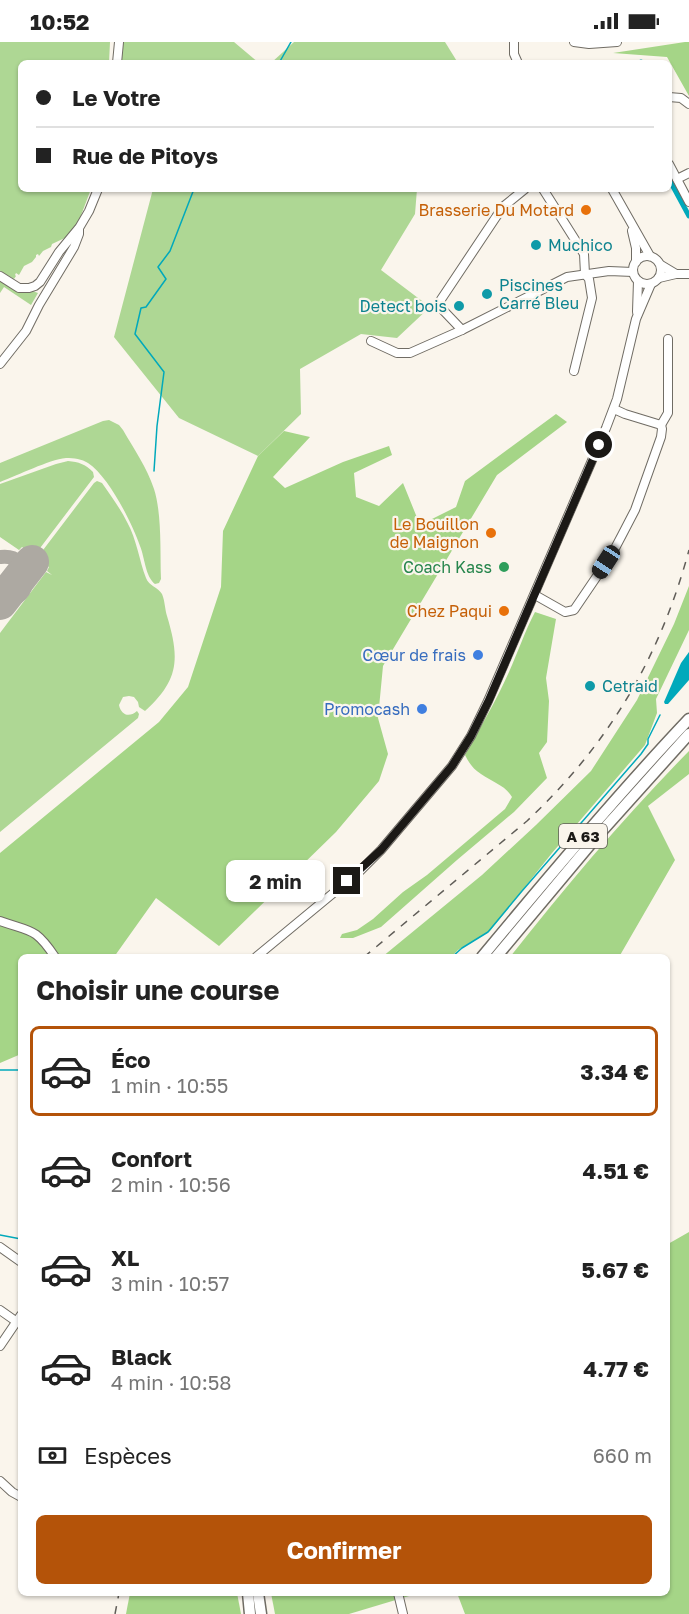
<!DOCTYPE html>
<html lang="fr">
<head>
<meta charset="utf-8">
<style>
	body { margin:0; font-family:"Golos Text",sans-serif; background:#f2f2f2; color:#222; height:100vh; display:flex; flex-direction:column; font-size:22px; white-space:nowrap }
	* { box-sizing:border-box; margin:0 }
	p { font-size:20px; color:#767676 }
	.icon { flex:none; width:33px; height:33px; fill:none; stroke:currentColor; stroke-width:2; stroke-linecap:round; stroke-linejoin:round }
	.map { position:relative; flex:1; overflow:hidden }
	.drawer { position:absolute; left:18px; top:912px; width:652px; height:642px; display:flex; flex-direction:column; background:#fff; border-radius:9px; box-shadow:0 2px 4px #0004 }
	.drawer>* { flex:none }
	.top-card { position:absolute; left:18px; top:18px; width:654px; height:132px; border-radius:9px; box-shadow:0 2px 4px #0004; display:grid; align-content:center; height:132px; padding:0 18px; background:#fff }
	.end { position:absolute; width:27px; height:27px; margin:-14px; border:8px solid #1b1916; background:#fff; box-shadow:0 0 0 3px #fff }
	.from { border-radius:50% }
	.bubble { position:absolute; height:42px; border-radius:9px; background:#fff; box-shadow:0 2px 4px #0004; font-size:20px; font-weight:700; line-height:42px; text-align:center }
	.car { position:absolute; width:18px; height:36px; margin:-18px -9px; border-radius:8px; box-shadow:0 0 4px 2px #0007; background:linear-gradient(#222 24%,#8ab4d8 0 40%,#222 0 76%,#8ab4d8 0 86%,#222 0) }
	.top-card b { display:flex; align-items:center; gap:21px; height:57px; font-size:22px }
	.top-card b+b { border-top:2px solid #e0e0e0 }
	.top-card i { width:15px; height:15px; background:#222 }
	ul { padding:0; list-style:none }
	li { display:flex; align-items:center; gap:18px; height:90px; margin:0 12px 9px; padding:0 6px; border:3px solid transparent; border-radius:9px }
	li div { flex:1 }
	li b { display:block; font-size:22px }
	li em { font-style:normal; font-weight:700 }
	li.on { border-color:#b45309 }
	li>.icon { width:54px; height:54px; stroke-width:1.5 }
	h2 { padding:0 18px; font-size:27px; line-height:72px }
	.pay { display:flex; align-items:center; gap:15px; height:66px; padding:0 18px; font-size:22px }
	.pay p { margin-inline-start:auto }
	.action { display:flex; gap:12px; margin-top:auto; padding:12px 18px }
	.action a { flex:1; height:69px; border-radius:9px; background:#b45309; color:#fff; font-size:24px; font-weight:700; line-height:69px; text-align:center }
	.status { display:flex; justify-content:space-between; align-items:center; height:42px; padding:0 30px; background:#fff; direction:ltr }
	.status svg { height:16px; fill:currentColor }
	.map>svg:first-child { display:block }
</style>
</head>
<body>
<div class="status"><b>10:52</b><svg viewBox="0 0 49 12"><path d="M0 12V9h3v3zM5 12V6h3v6zM10 12V3h3v9zM15 12V0h3v12zM26 1h20v11H26zM47 4h2v5h-2z"/></svg></div>
<div class="map">
<svg width="689" height="1572" viewBox="0 0 689 1572">
	<rect width="100%" height="100%" fill="#faf5ec"/>
	<g fill="#aed794">
		<polygon points="0,0 110,0 109,21 21,21 21,147 91,147 80,176 73,188 67,195 52,202 51,205 43,209 39,214 38,212 36,213 36,215 32,220 24,224 19,233 16,231 15,233 16,234 14,237 0,229"/>
		<polygon points="121,0 234,0 259,21 120,21"/>
		<polygon points="294,0 445,0 458,21 271,21"/>
		<polygon points="153,147 417,147 415,172 381,228 430,265 397,296 361,292 300,327 301,372 258,414 179,376 114,295"/>
		<polygon points="0,237 38,251 31,263 4,245 0,251"/>
		<path d="M109,378L119,383L123,388C134,407 147,426 154,447C162,472 160,510 161,537L159,541L155,542C145,534 145,516 140,504C132,481 109,435 88,421C82,417 74,416 66,416C48,418 19,433 0,440V421L103,379Z"/>
		<path d="M68,419C79,420 85,422 93,430L94,435L34,514L22,505L19,508L0,495V442L56,422Z"/>
		<path d="M97,439L102,441C111,454 120,466 127,480C137,498 139,518 146,536C149,544 158,545 162,552C165,559 165,568 167,574C180,617 179,638 145,669L139,665L138,660L134,655L129,654L123,655L119,663C121,673 129,676 137,669L139,672L138,676L0,790V591L46,530L52,533L47,529L49,525L37,516L94,441Z"/>
	</g>
	<g fill="#a5d587">
		<polygon points="685,0 689,0 689,54 667,15 613,11"/>
		<polygon points="556,372 567,380 497,433 383,624 378,676 388,712 379,739 336,790 219,904 156,856 114,915 21,915 21,1012 0,1021 0,811 159,680 188,645 221,545 223,489 258,414 284,389 310,395 273,435 285,446 343,420 389,404 392,413 354,431 356,455 379,464 403,441 420,483 456,465 465,439"/>
		<polygon points="689,544 689,588 656,657 657,671 645,703 552,811 490,889 458,908 451,915 382,915 482,833 536,783 591,729 637,658 674,582"/>
		<path d="M535,570L556,577L546,636L549,659L547,700L539,711L547,736L514,770L457,818L381,885L353,896H340L342,892L357,888L373,877L403,850L427,833L505,767L512,755C505,743 492,740 481,732C473,727 469,721 465,713C480,686 496,659 509,630C518,610 525,589 535,570Z"/>
		<path d="M689,709V732L648,764L675,818L619,915H510C566,844 625,774 689,709Z"/>
		<polygon points="689,1190 689,1572 465,1572 457,1551 668,1551 668,1202"/>
		<polygon points="130,1551 237,1551 241,1572 126,1572"/>
		<polygon points="271,1551 419,1551 349,1572 275,1572"/>
	</g>
	<polygon fill="#01a9bb" points="689,610 689,638 668,662 665,662 664,660 681,621"/>
	<g fill="none" stroke-linecap="round" stroke-linejoin="round">
		<g stroke="#01a9bb" stroke-width="1.5">
			<polyline points="279,21 291,0"/>
			<polyline points="154,429 157,384 164,330 135,292 141,266 146,265 166,237 158,225 170,209 194,147"/>
			<polyline points="452,915 462,906 488,890 522,849 641,712 648,702 648,697 660,673"/>
			<polyline points="0,1028 21,1028"/>
			<polyline points="0,1193 21,1197"/>
		</g>
		<g stroke="#01a9bb" stroke-width="5">
			<polyline points="641,21 641,20"/>
			<polyline points="669,137 689,174"/>
		</g>
		<path stroke="#ada9a2" stroke-width="14" d="M0,515C34,510 36,561 2,559"/>
		<polyline stroke="#ada9a2" stroke-width="34" points="0,561 32,520"/>
		<defs>
			<g id="minor">
				<polyline points="514,0 514,12 518,21"/>
				<polyline points="574,0 589,2 617,0"/>
				<polyline points="117,21 119,0"/>
				<polyline points="669,55 681,56 689,62"/>
				<polyline points="669,122 689,160"/>
				<polyline points="677,137 689,131"/>
				<polyline points="543,147 584,212 585,232 589,237 592,256 574,329"/>
				<polyline points="612,147 650,214"/>
				<polyline points="632,189 636,206 636,220"/>
				<circle cx="647" cy="228" r="14"/>
				<polyline points="676,232 689,232"/>
				<polyline points="0,234 19,246 29,246 35,244 40,240 59,210 78,187"/>
				<polyline points="659,236 676,232 661,223"/>
				<polyline points="637,270 638,239"/>
				<polyline points="462,288 441,266 440,259 496,175 504,164 525,147"/>
				<polyline points="371,299 397,311 410,311 462,288 567,235 609,229 633,230"/>
				<polyline points="0,322 26,289 39,263 74,205 79,192 79,186 89,169 98,147"/>
				<polyline points="661,383 668,371 668,297"/>
				<polyline points="535,553 565,570 574,568 612,512 622,493 635,468 661,395 662,387 661,383 625,372 614,367"/>
				<path d="M0,879C31,890 35,885 55,915"/>
				<polyline points="256,915 360,829 381,808 452,724 471,694 488,659 606,386 617,357 636,277 651,242"/>
				<polyline points="0,1205 21,1220"/>
				<polyline points="0,1268 17,1280"/>
				<polyline points="0,1304 21,1273"/>
				<polyline points="0,1439 12,1450 21,1455"/>
				<polyline points="398,1551 403,1572"/>
			</g>
			<g id="highway">
				<path d="M482,915C549,834 617,753 689,677"/>
				<polyline points="496,915 593,799 689,692"/>
				<polyline points="248,1551 250,1572"/>
				<polyline points="258,1551 261,1572"/>
			</g>
		</defs>
		<use href="#minor" stroke="#706c64" stroke-width="10"/>
		<use href="#highway" stroke="#706c64" stroke-width="13"/>
		<use href="#minor" stroke="#fff" stroke-width="8"/>
		<use href="#highway" stroke="#fff" stroke-width="10"/>
		<g stroke="#605d58" stroke-width="1.5" stroke-dasharray="8 8" stroke-linecap="butt">
			<path d="M364,915L527,779C608,703 660,616 689,508"/>
			<polyline points="115,1572 119,1551"/>
		</g>
	</g>
	<g fill="none" stroke-linecap="round" stroke-linejoin="round">
		<polyline stroke="#1b1916" stroke-width="8" points="347,839 381,808 452,724 471,694 489,658 599,403"/>
	</g>
	<g fill="#e8710a" stroke="#faf5ec" stroke-width="2">
		<circle cx="586" cy="168" r="6"/>
		<circle cx="491" cy="491" r="6"/>
		<circle cx="504" cy="569" r="6"/>
	</g>
	<g fill="#0f9aa8" stroke="#faf5ec" stroke-width="2">
		<circle cx="536" cy="203" r="6"/>
		<circle cx="487" cy="252" r="6"/>
		<circle cx="459" cy="264" r="6"/>
		<circle cx="590" cy="644" r="6"/>
	</g>
	<circle fill="#2e9e5b" stroke="#faf5ec" stroke-width="2" cx="504" cy="525" r="6"/>
	<g fill="#3f7fe0" stroke="#faf5ec" stroke-width="2">
		<circle cx="478" cy="613" r="6"/>
		<circle cx="422" cy="667" r="6"/>
	</g>
	<g text-anchor="middle" dominant-baseline="central" stroke-width="4.5" stroke-linejoin="round" paint-order="stroke">
		<rect fill="#faf5ec" stroke="#5e5b56" stroke-width="1.5" x="559" y="782" width="48" height="24" rx="4.5"/>
		<g font-size="15" font-weight="bold" fill="#1b1916">
			<text x="583" y="794">A 63</text>
		</g>
		<g font-size="16" fill="#c56008" stroke="#faf5ec" text-anchor="end">
			<text x="574" y="168">Brasserie Du Motard</text>
			<text x="479" y="482">Le Bouillon<tspan x="479" dy="18">de Maignon</tspan></text>
			<text x="492" y="569">Chez Paqui</text>
		</g>
		<g font-size="16" fill="#0d838f" stroke="#faf5ec" text-anchor="start">
			<text x="548" y="203">Muchico</text>
			<text x="499" y="243">Piscines<tspan x="499" dy="18">Carré Bleu</tspan></text>
			<text x="447" y="264" text-anchor="end">Detect bois</text>
			<text x="602" y="644">Cetraid</text>
		</g>
		<g font-size="16" fill="#27864d" stroke="#faf5ec" text-anchor="end">
			<text x="492" y="525">Coach Kass</text>
		</g>
		<g font-size="16" fill="#366cbe" stroke="#faf5ec" text-anchor="end">
			<text x="466" y="613">Cœur de frais</text>
			<text x="410" y="667">Promocash</text>
		</g>
	</g>
</svg>
<i class="end from" style="left:599px;top:403px"></i>
<i class="end" style="left:347px;top:839px"></i>
<div class="bubble" style="left:226px;top:818px;width:99px">2 min</div>
<i class="car" style="left:606px;top:520px;rotate:213deg"></i>
<div class="top-card">
<b><i class="from"></i>Le Votre</b>
<b><i></i>Rue de Pitoys</b>
</div>
<section class="drawer">
<h2>Choisir une course</h2>
<ul>
<li class="on"><svg class="icon" aria-label="car" viewBox="0 0 24 24"><path d="M5 17H2v-5l4-1 3-4h7l3 4 3 1v5h-3M9 17h6M6 11h13"/><circle cx="7" cy="17" r="2"/><circle cx="17" cy="17" r="2"/></svg><div><b>Éco</b><p>1 min · 10:55</p></div><em>3.34 €</em></li>
<li><svg class="icon" aria-label="car" viewBox="0 0 24 24"><path d="M5 17H2v-5l4-1 3-4h7l3 4 3 1v5h-3M9 17h6M6 11h13"/><circle cx="7" cy="17" r="2"/><circle cx="17" cy="17" r="2"/></svg><div><b>Confort</b><p>2 min · 10:56</p></div><em>4.51 €</em></li>
<li><svg class="icon" aria-label="car" viewBox="0 0 24 24"><path d="M5 17H2v-5l4-1 3-4h7l3 4 3 1v5h-3M9 17h6M6 11h13"/><circle cx="7" cy="17" r="2"/><circle cx="17" cy="17" r="2"/></svg><div><b>XL</b><p>3 min · 10:57</p></div><em>5.67 €</em></li>
<li><svg class="icon" aria-label="car" viewBox="0 0 24 24"><path d="M5 17H2v-5l4-1 3-4h7l3 4 3 1v5h-3M9 17h6M6 11h13"/><circle cx="7" cy="17" r="2"/><circle cx="17" cy="17" r="2"/></svg><div><b>Black</b><p>4 min · 10:58</p></div><em>4.77 €</em></li>
</ul>
<div class="pay"><svg class="icon" aria-label="cash" viewBox="0 0 24 24"><path d="M3 7h18v10H3z"/><circle cx="12" cy="12" r="2"/></svg>Espèces<p>660 m</p></div>
<div class="action"><a>Confirmer</a></div>
</section>
</div>
</body>
</html>
